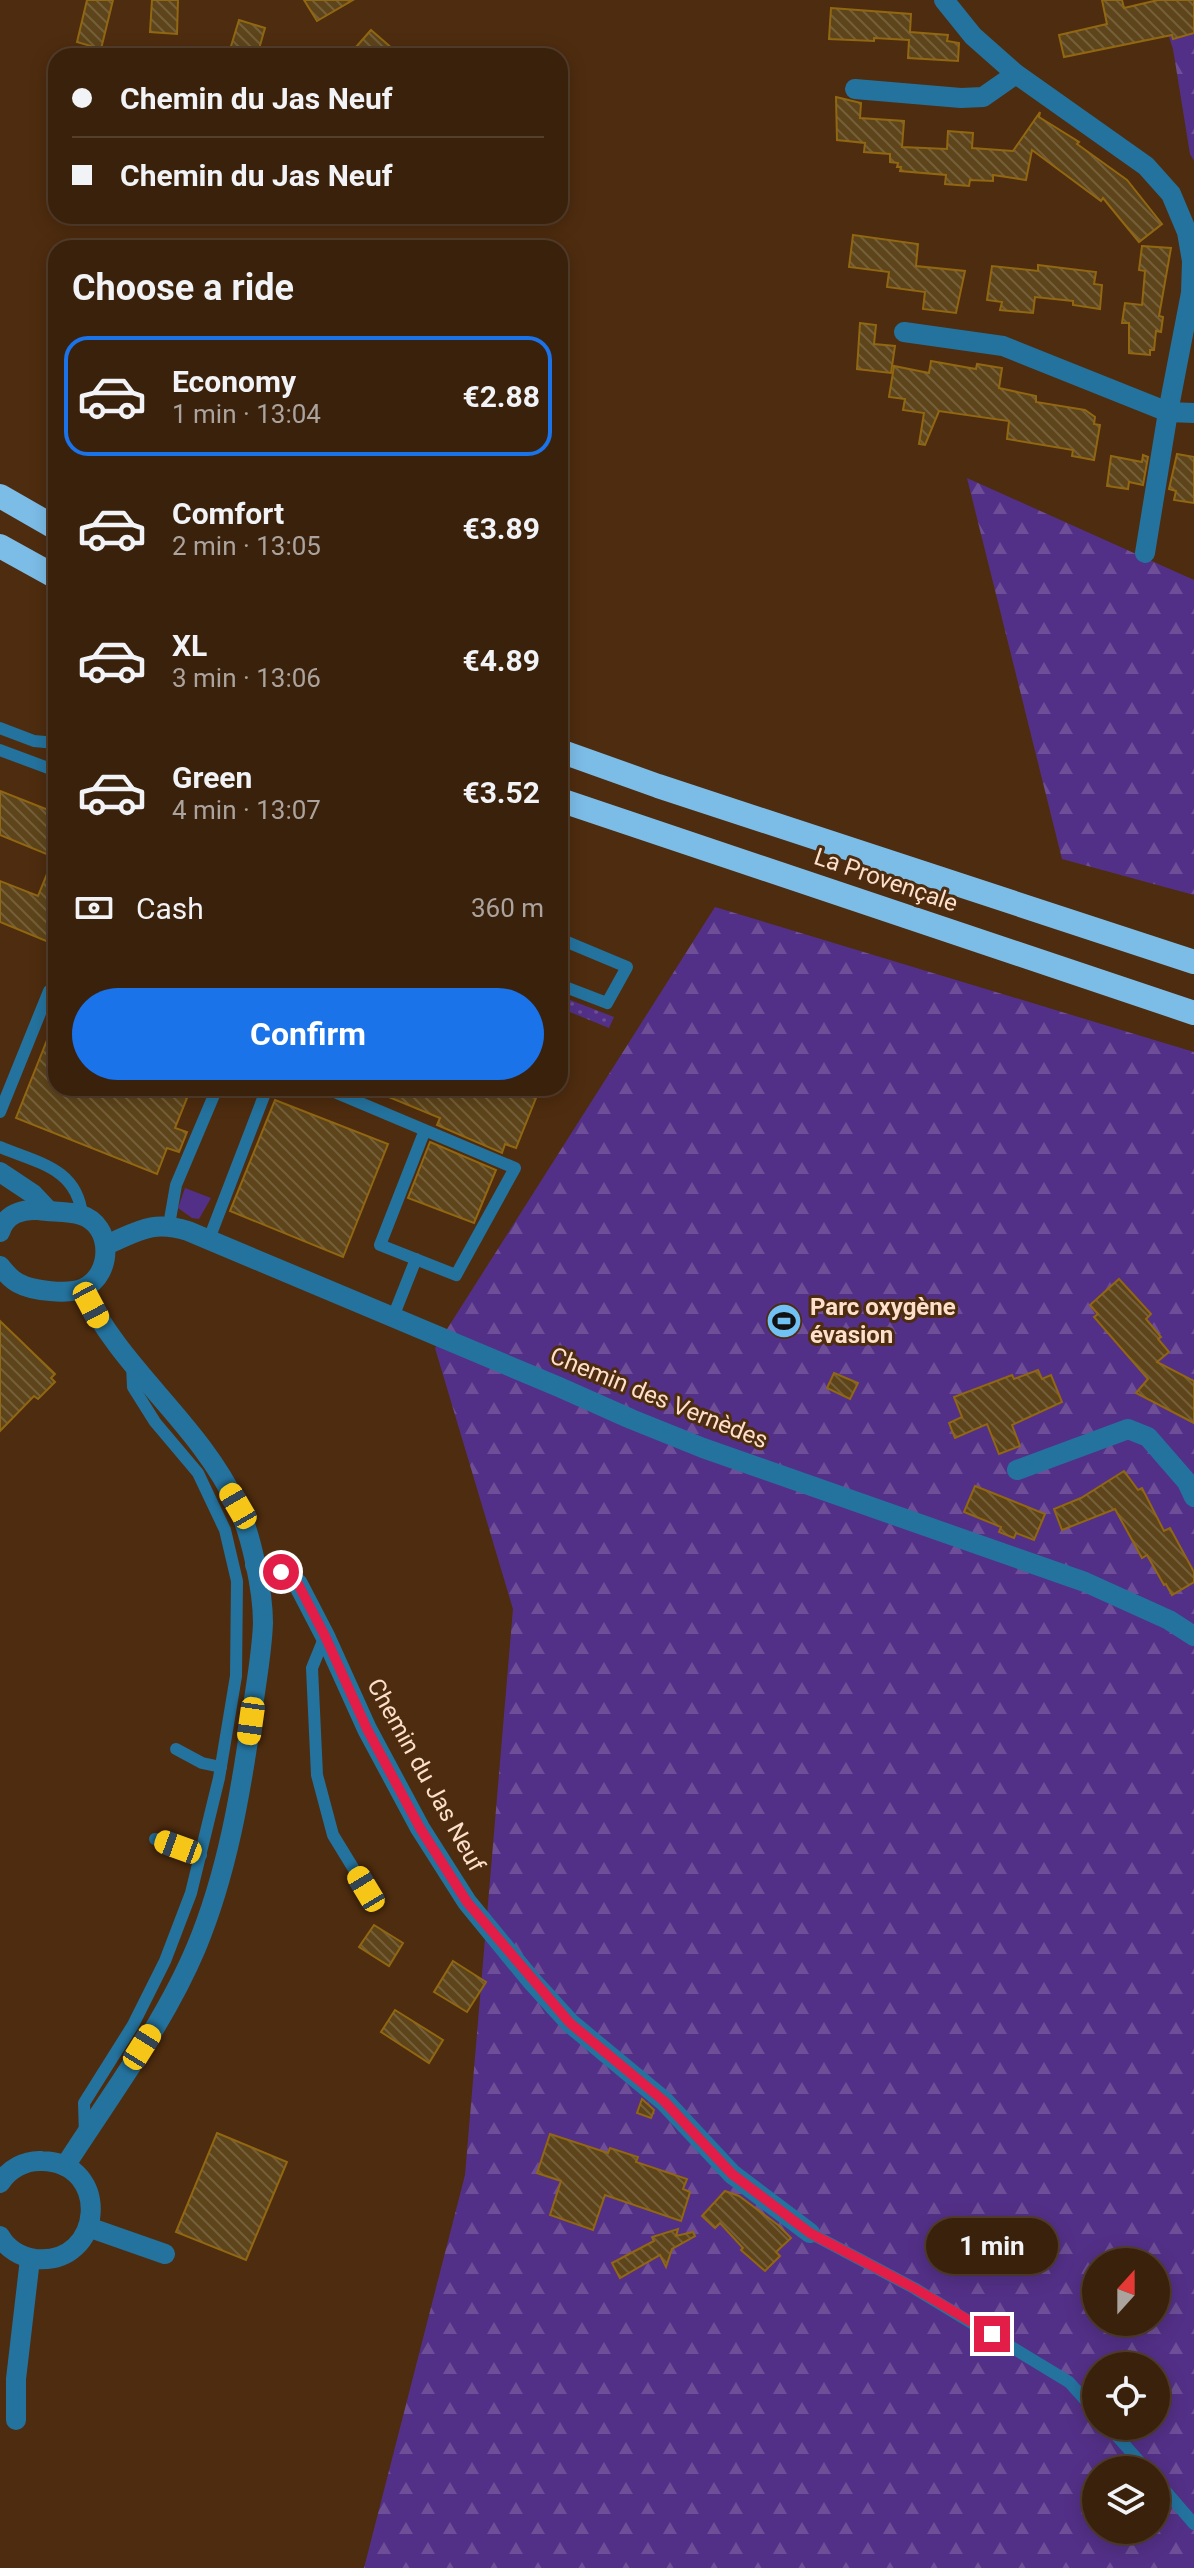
<!DOCTYPE html>
<html lang="en">
<head>
<meta charset="utf-8">
<style>
	body { margin:0; font-family:Roboto,sans-serif; background:#452e19; color:#f1f3f6; height:100vh; display:flex; flex-direction:column; font-size:30px; white-space:nowrap }
	* { box-sizing:border-box; margin:0 }
	p { font-size:26px; color:#aba39d }
	.icon { flex:none; width:44px; height:44px; fill:none; stroke:currentColor; stroke-width:2; stroke-linecap:round; stroke-linejoin:round }
	.map { position:relative; flex:1; overflow:hidden }
	.sheet { position:absolute; left:48px; top:240px; width:520px; height:856px; display:flex; flex-direction:column; background:#3a210b; border-radius:24px; box-shadow:0 4px 20px #0003,0 0 0 2px #543e2c }
	.sheet>* { flex:none }
	.guide { position:absolute; left:48px; top:48px; width:520px; height:176px; border-radius:24px; box-shadow:0 4px 20px #0003,0 0 0 2px #543e2c; display:grid; align-content:center; height:176px; padding:0 24px; background:#3a210b }
	.needle { width:52px; rotate:21deg }
	.tools { position:absolute; left:1082px; top:2248px; display:grid; gap:16px }
	.tools a { display:grid; place-items:center; width:88px; height:88px; border-radius:50%; background:#3a210b; box-shadow:0 4px 20px #0003,0 0 0 2px #543e2c; font-size:40px }
	.end { position:absolute; width:36px; height:36px; margin:-18px; border:10px solid #e11d48; background:#fff; box-shadow:0 0 0 4px #fff }
	.from { border-radius:50% }
	.bubble { position:absolute; height:56px; border-radius:28px; background:#3a210b; box-shadow:0 4px 20px #0003,0 0 0 2px #543e2c; font-size:26px; font-weight:700; line-height:56px; text-align:center }
	.car { position:absolute; width:24px; height:48px; margin:-24px -12px; border-radius:10px; box-shadow:0 0 6px 2px #0007; background:linear-gradient(#f5c518 24%,#345 0 40%,#f5c518 0 76%,#345 0 86%,#f5c518 0) }
	.guide b { display:flex; align-items:center; gap:28px; height:76px; font-size:30px }
	.guide b+b { border-top:2px solid #543e2c }
	.guide i { width:20px; height:20px; background:#f1f3f6 }
	ul { padding:0; list-style:none }
	li { display:flex; align-items:center; gap:24px; height:120px; margin:0 16px 12px; padding:0 8px; border:4px solid transparent; border-radius:24px }
	li div { flex:1 }
	li b { display:block; font-size:30px }
	li em { font-style:normal; font-weight:700 }
	li.on { border-color:#1a73e8 }
	li>.icon { width:72px; height:72px; stroke-width:1.5 }
	h2 { padding:0 24px; font-size:36px; line-height:96px }
	.pay { display:flex; align-items:center; gap:20px; height:88px; padding:0 24px; font-size:30px }
	.pay p { margin-inline-start:auto }
	.button { display:flex; gap:16px; margin-top:auto; padding:16px 24px }
	.button a { flex:1; height:92px; border-radius:48px; background:#1a73e8; color:#fff; font-size:32px; font-weight:700; line-height:92px; text-align:center }
	.map>svg:first-child { display:block }
</style>
</head>
<body>
<div class="map">
<svg width="1194" height="2568" viewBox="0 0 1194 2568">
	<defs>
		<pattern id="forest-firs" width="22" height="20" patternUnits="userSpaceOnUse" patternTransform="scale(2)"><rect width="22" height="20" fill="#533087"/><path d="M5 1l3.5 6h-7zM16 11l3.5 6h-7z" fill="#6d4e97"/></pattern>
		<pattern id="park-dots" width="8" height="8" patternUnits="userSpaceOnUse" patternTransform="scale(2)"><rect width="8" height="8" fill="#533087"/><path d="M2 2h.1M6 6h.1" fill="none" stroke="#6d4e97" stroke-width="1.8" stroke-linecap="round"/></pattern>
		<pattern id="building-back-hatch" width="6" height="6" patternUnits="userSpaceOnUse" patternTransform="scale(2)"><rect width="6" height="6" fill="#5d441a"/><path d="M-1 5l2 2M0 0l6 6M5-1l2 2" fill="none" stroke="#755f3a"/></pattern>
	</defs>
	<rect width="100%" height="100%" fill="#4e2c0f"/>
	<polygon fill="#533087" points="185,1188 211,1198 199,1219 192,1218 178,1208"/>
	<g fill="url(#forest-firs)" fill-rule="evenodd">
		<polygon points="1157,0 1194,0 1194,161 1190,154 1173,49"/>
		<polygon points="967,478 1194,580 1194,895 1062,859"/>
		<path d="M715,907L1194,1052V2568H364L465,2175L513,1609L435,1348ZM1096,2262H1156V2322H1096ZM1096,2366H1156V2426H1096ZM1096,2470H1156V2530H1096Z"/>
	</g>
	<polygon fill="url(#park-dots)" points="560,996 614,1017 609,1028 560,1008"/>
	<g fill="url(#building-back-hatch)" stroke="#916712" stroke-width="2">
		<polygon points="87,0 113,0 101,49 77,42"/>
		<polygon points="152,0 178,0 177,34 150,32"/>
		<polygon points="304,0 353,0 317,21"/>
		<polygon points="1102,0 1122,0 1124,8 1158,0 1194,0 1194,33 1173,39 1172,35 1064,57 1059,35 1107,24"/>
		<polygon points="831,8 911,14 910,32 948,35 947,41 959,43 958,61 908,58 909,40 874,38 874,41 829,39"/>
		<polygon points="239,20 265,28 257,56 228,56"/>
		<polygon points="371,30 401,56 348,56"/>
		<polygon points="836,97 861,103 860,118 904,121 902,147 947,149 948,131 973,133 972,148 1013,151 1040,112 1039,117 1079,142 1077,144 1127,180 1162,224 1139,242 1103,198 1101,201 1032,150 1026,180 993,175 993,181 970,180 969,186 945,184 946,175 900,171 901,167 897,167 898,163 890,162 890,154 864,152 865,143 837,140"/>
		<polygon points="853,235 918,244 916,266 965,271 956,313 923,309 925,292 887,287 889,272 849,267"/>
		<polygon points="1142,246 1171,248 1159,316 1163,317 1161,332 1156,331 1154,350 1150,350 1150,355 1129,353 1129,323 1122,323 1125,303 1142,305 1145,271 1139,270"/>
		<polygon points="1038,265 1096,272 1094,284 1102,285 1100,309 1073,305 1073,301 1035,297 1033,313 1000,310 1002,302 987,300 992,266 1038,271"/>
		<polygon points="860,323 876,325 874,344 895,346 891,373 857,369"/>
		<polygon points="931,361 976,369 977,364 1002,368 999,388 1036,396 1036,402 1085,410 1095,417 1094,424 1100,425 1094,460 1072,456 1073,450 1007,439 1009,421 939,411 925,445 919,444 924,413 903,410 905,399 889,397 894,366 929,373"/>
		<polygon points="1177,454 1194,457 1194,503 1174,500 1176,491 1169,489"/>
		<polygon points="1143,455 1148,457 1143,485 1129,482 1128,489 1107,486 1111,456 1142,462"/>
		<polygon points="0,791 56,813 56,945 0,922 0,881 38,896 54,857 0,835"/>
		<polygon points="55,1020 56,1088 191,1088 175,1128 187,1132 179,1152 167,1148 157,1174 16,1118"/>
		<polygon points="367,1088 540,1088 516,1148 505,1144 502,1153 437,1125 440,1118"/>
		<polygon points="275,1100 388,1144 343,1257 230,1211"/>
		<polygon points="430,1142 496,1170 474,1223 408,1198"/>
		<polygon points="1119,1279 1151,1314 1146,1319 1161,1337 1158,1339 1169,1352 1157,1362 1194,1381 1194,1423 1136,1393 1148,1379 1094,1317 1098,1314 1090,1305"/>
		<polygon points="0,1321 55,1374 51,1378 55,1382 38,1399 34,1396 0,1431"/>
		<polygon points="1038,1370 1042,1379 1051,1375 1062,1402 1012,1425 1020,1446 999,1454 987,1424 955,1438 949,1423 962,1417 954,1397 1012,1375 1014,1379"/>
		<polygon points="834,1373 858,1383 850,1399 827,1388"/>
		<polygon points="1124,1471 1138,1490 1142,1488 1164,1531 1170,1528 1194,1572 1194,1582 1172,1595 1166,1584 1164,1585 1147,1555 1142,1558 1115,1509 1062,1530 1054,1509 1081,1498"/>
		<polygon points="975,1486 1045,1514 1034,1540 1016,1533 1014,1538 999,1532 1001,1527 964,1512"/>
		<polygon points="374,1925 403,1943 389,1966 359,1947"/>
		<polygon points="453,1961 486,1982 467,2012 434,1992"/>
		<polygon points="395,2010 443,2040 429,2063 381,2032"/>
		<polygon points="642,2099 654,2110 651,2118 637,2113"/>
		<polygon points="217,2133 287,2162 246,2260 176,2232"/>
		<polygon points="550,2134 608,2153 610,2148 638,2157 636,2162 687,2179 683,2189 690,2192 681,2221 605,2195 593,2230 550,2215 561,2181 537,2173"/>
		<polygon points="725,2191 739,2196 778,2225 791,2238 776,2252 780,2256 765,2271 741,2250 743,2248 720,2223 715,2228 702,2216"/>
		<polygon points="678,2229 676,2236 693,2232 695,2236 672,2249 666,2267 660,2255 620,2278 612,2263 654,2241 652,2237"/>
	</g>
	<g fill="none" stroke-linecap="round" stroke-linejoin="round">
		<g stroke="#24739f" stroke-width="12">
			<polyline points="0,728 34,741 56,743"/>
			<polyline points="0,750 56,771"/>
			<polyline points="560,939 627,967 607,1003 560,985"/>
			<polyline points="325,1088 515,1168 456,1275 380,1245 425,1130"/>
			<polyline points="0,1112 49,991 56,987"/>
			<path d="M0,1147C38,1163 77,1168 82,1215"/>
			<polyline points="169,1225 176,1185 217,1088"/>
			<polyline points="209,1239 267,1088"/>
			<polyline points="393,1317 416,1259"/>
			<polyline points="325,1636 312,1668 317,1775 333,1835 366,1889"/>
			<polyline points="176,1749 202,1763 221,1767"/>
			<polyline points="155,1839 201,1855"/>
			<polyline points="85,2134 84,2103 133,2025 165,1961 191,1893 219,1778 236,1676 237,1581 225,1530 198,1473 155,1422 133,1387 132,1365"/>
			<polyline points="810,2233 914,2288 1069,2382 1096,2412"/>
			<polyline points="1108,2426 1147,2470"/>
			<polyline points="1156,2480 1194,2524"/>
		</g>
		<g stroke="#24739f" stroke-width="20">
			<polyline points="944,0 973,36 1016,74 1146,166 1171,194 1187,232 1192,261 1191,293 1168,412 1145,553"/>
			<polyline points="855,89 961,98 983,97 1016,74"/>
			<polyline points="904,332 1003,346 1168,412 1194,413"/>
			<polyline points="0,1172 33,1194 49,1211"/>
			<path d="M0,1232C6,1214 21,1209 39,1210C52,1212 69,1211 81,1215C113,1225 113,1274 84,1288C69,1295 32,1291 18,1283C10,1279 5,1272 0,1266"/>
			<path d="M106,1245C139,1231 152,1220 188,1231L559,1387L631,1419L703,1448L1085,1582L1169,1620L1194,1636"/>
			<polyline points="1017,1470 1128,1429 1148,1437 1187,1482 1194,1497"/>
			<polyline points="255,1565 281,1572 298,1584 325,1636 367,1729 420,1828 467,1902 531,1980 570,2023 664,2101 732,2174 810,2233"/>
			<path d="M65,2166C110,2096 164,2024 196,1948C227,1874 241,1792 252,1713C256,1684 262,1652 263,1623C263,1591 251,1533 237,1505C199,1423 121,1370 83,1289"/>
			<path d="M0,2183C9,2169 25,2160 42,2161C111,2162 105,2266 35,2259C21,2257 7,2249 0,2236"/>
			<polyline points="88,2227 165,2254"/>
			<polyline points="16,2420 16,2379 30,2259"/>
		</g>
		<g stroke="#7cbde8" stroke-width="24">
			<polyline points="0,496 56,528"/>
			<polyline points="0,546 56,577"/>
			<polyline points="560,751 658,786 1194,962"/>
			<polyline points="560,800 1194,1013"/>
		</g>
	</g>
	<g fill="none" stroke-linecap="round" stroke-linejoin="round">
		<polyline stroke="#e11d48" stroke-width="10" points="281,1572 298,1584 325,1636 367,1729 420,1828 467,1902 570,2023 664,2101 732,2174 810,2233 914,2288 992,2334"/>
	</g>
	<defs>
		<symbol id="stadium-disc" viewBox="-11 -11 22 22"><circle r="9.5" fill="#71c1f5" stroke="#4e2c0f"/><path d="M0-5a6.5 5 0 1 0 0 10a6.5 5 0 1 0 0-10ZM-3.5-1.8h7v3.6h-7Z" fill="#111"/></symbol>
	</defs>
	<g fill-rule="evenodd">
		<use href="#stadium-disc" x="764" y="1301" width="40" height="40"/>
	</g>
	<g text-anchor="middle" dominant-baseline="central" stroke-width="6" stroke-linejoin="round" paint-order="stroke">
		<g font-size="24" fill="#fde0cb" stroke="#4e2c0f">
			<text transform="translate(886 880) rotate(19)">La Provençale</text>
			<text transform="translate(659 1398) rotate(22)">Chemin des Vernèdes</text>
			<text transform="translate(426 1775) rotate(61)">Chemin du Jas Neuf</text>
		</g>
		<g font-size="24" font-weight="bold" fill="#fde0cb" stroke="#4e2c0f" text-anchor="start">
			<text x="810" y="1307">Parc oxygène<tspan x="810" dy="28">évasion</tspan></text>
		</g>
	</g>
</svg>
<div class="tools">
<a><svg class="needle" viewBox="-14 -14 28 28"><path d="M0-13l5 13h-10z" fill="#e53935"/><path d="M0 13l5-13h-10z" fill="#aba39d"/></svg></a>
<a><svg class="icon" aria-label="locate" viewBox="0 0 24 24"><circle cx="12" cy="12" r="6"/><path d="M12 2v4M12 18v4M2 12h4M18 12h4"/></svg></a>
<a><svg class="icon" aria-label="layers" viewBox="0 0 24 24"><path d="M12 4l9 5-9 5-9-5zM3 14l9 5 9-5"/></svg></a>
</div>
<i class="end from" style="left:281px;top:1572px"></i>
<i class="end" style="left:992px;top:2334px"></i>
<div class="bubble" style="left:926px;top:2218px;width:132px">1 min</div>
<i class="car" style="left:91px;top:1305px;rotate:152deg"></i>
<i class="car" style="left:238px;top:1506px;rotate:330deg"></i>
<i class="car" style="left:251px;top:1721px;rotate:188deg"></i>
<i class="car" style="left:178px;top:1847px;rotate:290deg"></i>
<i class="car" style="left:366px;top:1889px;rotate:329deg"></i>
<i class="car" style="left:142px;top:2047px;rotate:32deg"></i>
<div class="guide">
<b><i class="from"></i>Chemin du Jas Neuf</b>
<b><i></i>Chemin du Jas Neuf</b>
</div>
<section class="sheet">
<h2>Choose a ride</h2>
<ul>
<li class="on"><svg class="icon" aria-label="car" viewBox="0 0 24 24"><path d="M5 17H2v-5l4-1 3-4h7l3 4 3 1v5h-3M9 17h6M6 11h13"/><circle cx="7" cy="17" r="2"/><circle cx="17" cy="17" r="2"/></svg><div><b>Economy</b><p>1 min · 13:04</p></div><em>€2.88</em></li>
<li><svg class="icon" aria-label="car" viewBox="0 0 24 24"><path d="M5 17H2v-5l4-1 3-4h7l3 4 3 1v5h-3M9 17h6M6 11h13"/><circle cx="7" cy="17" r="2"/><circle cx="17" cy="17" r="2"/></svg><div><b>Comfort</b><p>2 min · 13:05</p></div><em>€3.89</em></li>
<li><svg class="icon" aria-label="car" viewBox="0 0 24 24"><path d="M5 17H2v-5l4-1 3-4h7l3 4 3 1v5h-3M9 17h6M6 11h13"/><circle cx="7" cy="17" r="2"/><circle cx="17" cy="17" r="2"/></svg><div><b>XL</b><p>3 min · 13:06</p></div><em>€4.89</em></li>
<li><svg class="icon" aria-label="car" viewBox="0 0 24 24"><path d="M5 17H2v-5l4-1 3-4h7l3 4 3 1v5h-3M9 17h6M6 11h13"/><circle cx="7" cy="17" r="2"/><circle cx="17" cy="17" r="2"/></svg><div><b>Green</b><p>4 min · 13:07</p></div><em>€3.52</em></li>
</ul>
<div class="pay"><svg class="icon" aria-label="cash" viewBox="0 0 24 24"><path d="M3 7h18v10H3z"/><circle cx="12" cy="12" r="2"/></svg>Cash<p>360 m</p></div>
<div class="button"><a>Confirm</a></div>
</section>
</div>
</body>
</html>
